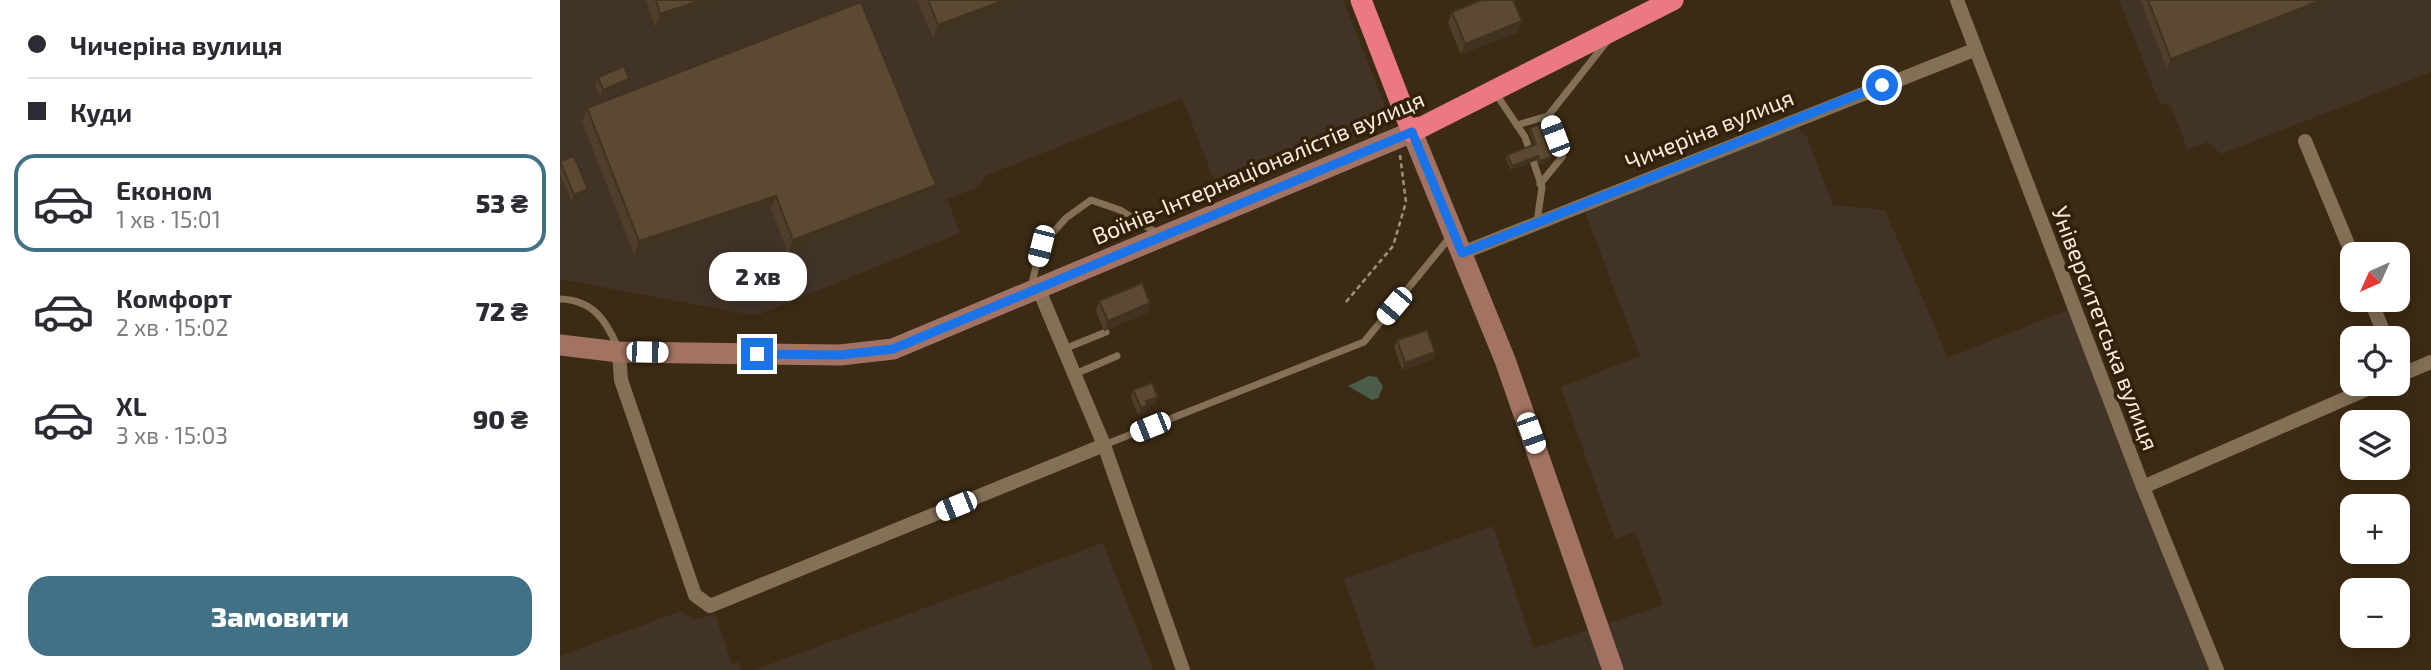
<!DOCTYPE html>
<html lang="uk">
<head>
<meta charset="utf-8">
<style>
	body { margin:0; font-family:"Exo 2",sans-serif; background:#f7f7f7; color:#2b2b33; height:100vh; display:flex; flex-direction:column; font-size:26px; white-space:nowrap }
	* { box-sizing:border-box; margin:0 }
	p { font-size:23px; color:#7c7c81 }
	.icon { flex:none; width:38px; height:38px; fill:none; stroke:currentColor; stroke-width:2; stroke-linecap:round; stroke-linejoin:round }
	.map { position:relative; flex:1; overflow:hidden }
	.drawer { display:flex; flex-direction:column; background:#fff; width:560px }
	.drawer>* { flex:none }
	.banner { display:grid; align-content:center; height:154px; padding:0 28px; background:#fff }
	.needle { width:46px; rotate:225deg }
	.controls { position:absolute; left:1780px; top:242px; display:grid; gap:14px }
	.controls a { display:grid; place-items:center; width:70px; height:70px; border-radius:14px; background:#fff; box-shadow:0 4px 18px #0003; font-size:35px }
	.end { position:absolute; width:32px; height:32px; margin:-16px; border:9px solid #1a73e8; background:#fff; box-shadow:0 0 0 4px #fff }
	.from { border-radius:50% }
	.bubble { position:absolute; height:49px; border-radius:21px; background:#fff; box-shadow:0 4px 18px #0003; font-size:23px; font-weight:800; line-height:49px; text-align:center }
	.car { position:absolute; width:21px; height:42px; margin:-21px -10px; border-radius:9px; box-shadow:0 0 5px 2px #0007; background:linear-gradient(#fff 24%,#345 0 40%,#fff 0 76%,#345 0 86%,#fff 0) }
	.banner b { display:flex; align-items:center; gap:24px; height:66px; font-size:26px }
	.banner b+b { border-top:2px solid #e1e1e2 }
	.banner i { width:18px; height:18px; background:#2b2b33 }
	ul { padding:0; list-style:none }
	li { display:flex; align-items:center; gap:21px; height:98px; margin:0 14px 10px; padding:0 14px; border:4px solid transparent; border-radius:21px }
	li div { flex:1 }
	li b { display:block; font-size:26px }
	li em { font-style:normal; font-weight:800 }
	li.active { border-color:#417184 }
	li>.icon { width:63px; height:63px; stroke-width:1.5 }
	.action { display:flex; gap:14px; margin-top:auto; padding:14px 28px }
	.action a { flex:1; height:80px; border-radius:21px; background:#417184; color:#fff; font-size:28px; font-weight:800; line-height:80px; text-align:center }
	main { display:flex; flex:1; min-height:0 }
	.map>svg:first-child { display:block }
</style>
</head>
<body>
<main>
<section class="drawer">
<div class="banner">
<b><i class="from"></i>Чичеріна вулиця</b>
<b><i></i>Куди</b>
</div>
<ul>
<li class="active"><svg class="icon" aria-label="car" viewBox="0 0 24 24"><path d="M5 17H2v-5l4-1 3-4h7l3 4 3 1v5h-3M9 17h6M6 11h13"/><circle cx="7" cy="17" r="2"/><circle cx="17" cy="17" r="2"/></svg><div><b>Економ</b><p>1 хв · 15:01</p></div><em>53 ₴</em></li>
<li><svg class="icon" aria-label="car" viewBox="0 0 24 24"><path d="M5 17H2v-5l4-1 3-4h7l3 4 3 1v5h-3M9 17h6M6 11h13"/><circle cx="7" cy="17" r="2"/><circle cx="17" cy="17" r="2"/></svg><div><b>Комфорт</b><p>2 хв · 15:02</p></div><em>72 ₴</em></li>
<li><svg class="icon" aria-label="car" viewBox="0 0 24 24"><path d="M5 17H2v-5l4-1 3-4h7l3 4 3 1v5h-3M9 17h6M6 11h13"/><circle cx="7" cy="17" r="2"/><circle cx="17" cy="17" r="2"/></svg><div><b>XL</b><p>3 хв · 15:03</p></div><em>90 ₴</em></li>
</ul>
<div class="action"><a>Замовити</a></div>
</section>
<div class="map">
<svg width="1871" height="670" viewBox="0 0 1871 670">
	<rect width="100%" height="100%" fill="#3c2b14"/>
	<g fill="#423327">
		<polygon points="0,0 783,0 832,124 730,166 658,190 622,98 427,175 416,188 387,199 400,233 200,314 186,314 0,279"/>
		<polygon points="1559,0 1871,0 1871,72 1661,154 1648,142 1628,150 1610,105 1600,104"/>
		<polygon points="1233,123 1247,137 1273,205 1325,210 1388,358 1510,309 1655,670 816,670 784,579 933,526 974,648 1103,605 1075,531 1055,539 1001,387 1080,356 1023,207"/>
		<polygon points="543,543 593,670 194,670"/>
		<polygon points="121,611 134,620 155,614 172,665 179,662 181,670 0,670 0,656"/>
	</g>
	<polygon fill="#495d4a" points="809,376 817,377 823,387 818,398 812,400 788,386"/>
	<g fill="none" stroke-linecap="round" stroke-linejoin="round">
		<polyline stroke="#9f917e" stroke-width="2.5" stroke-dasharray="5 3.5" stroke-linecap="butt" points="786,302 833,246 846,202 840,155"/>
		<g stroke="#837056" stroke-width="7">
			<polyline points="936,94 965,137 982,187 977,222"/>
			<polyline points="957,125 988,116 1048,40"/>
			<polyline points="980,184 1003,156 988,116"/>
			<polyline points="471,287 481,246 506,218 531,200 560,210 597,233"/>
			<path d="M0,299C33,300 46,320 58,348"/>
			<polyline points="504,349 546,332"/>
			<polyline points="515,374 557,356"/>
			<polyline points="544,445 804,342 891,236"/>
		</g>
		<g stroke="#837056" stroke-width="14">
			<polyline points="1397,0 1583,487 1657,670"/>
			<polyline points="1745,141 1792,254"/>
			<polyline points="902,253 1414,50"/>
			<polyline points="479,290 544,445 623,670"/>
			<polyline points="1810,299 1826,338"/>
			<polyline points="59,352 61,380 135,595 150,606 544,445"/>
			<polyline points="1838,376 1871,362"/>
			<polyline points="1583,487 1821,383"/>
		</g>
		<polyline stroke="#a27363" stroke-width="21" points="0,345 59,352 280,355 333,349 852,132 945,360 1053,670"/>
		<polyline stroke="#eb7982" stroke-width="21" points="801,0 852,132 1113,0"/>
	</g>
	<g fill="#4f3f2a">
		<polygon points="86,0 177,0 95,27"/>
		<polygon points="357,0 476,0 373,38"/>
		<polygon points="1580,0 1784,0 1607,69"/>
		<polygon points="892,12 958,32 901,54 888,23"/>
		<polygon points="38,77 69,79 67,86 40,97 35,84"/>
		<polygon points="27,108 371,199 228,253 211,209 74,254 22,122"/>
		<polygon points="970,128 992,157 990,160 978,165 977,160 951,170 946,159 947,155 974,145 969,131"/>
		<polygon points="0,161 26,196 12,202 0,174"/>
		<polygon points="539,301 590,303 587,313 544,331 536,311"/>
		<polygon points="837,340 875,352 873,359 842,370 834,347"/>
		<polygon points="573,390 595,404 587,407 585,412 578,415 571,397"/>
	</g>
	<g fill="#403322">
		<polygon points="142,0 177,0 95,27 100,14"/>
		<polygon points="445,0 476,0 373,38 378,25"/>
		<polygon points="1762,0 1784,0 1607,69 1611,59"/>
		<polygon points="962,21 958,32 901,54 905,44"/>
		<polygon points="69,79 67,86 40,97 43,90"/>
		<polygon points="978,156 977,160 951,170 952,166"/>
		<polygon points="992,157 990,160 978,165 980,161"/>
		<polygon points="376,185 371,199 228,253 233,240"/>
		<polygon points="28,189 26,196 12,202 14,195"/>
		<polygon points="216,196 211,209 74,254 79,241"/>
		<polygon points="590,303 587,313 544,331 548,321"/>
		<polygon points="875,352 873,359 842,370 845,363"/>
		<polygon points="598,397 595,404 587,407 585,412 578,415 581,408 586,401"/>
	</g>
	<g fill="#5c4931" stroke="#403322" stroke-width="2">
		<polygon points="96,0 142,0 100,14"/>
		<polygon points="368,0 445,0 378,25"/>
		<polygon points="922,0 953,0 962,21 905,44 892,12"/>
		<polygon points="1588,0 1762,0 1611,59"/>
		<polygon points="301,2 376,185 233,240 216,196 79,241 27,108"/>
		<polygon points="64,66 69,79 43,90 38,77"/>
		<polygon points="979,124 992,157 980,161 978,156 952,166 947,155 976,144 970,128"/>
		<polygon points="14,156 28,189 14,195 0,161"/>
		<polygon points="582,283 590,303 548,321 539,301"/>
		<polygon points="867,330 875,352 845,363 837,340"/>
		<polygon points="592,383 598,397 586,401 588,405 581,408 573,390"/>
	</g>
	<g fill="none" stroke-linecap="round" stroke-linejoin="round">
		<polyline stroke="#1a73e8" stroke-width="9" points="197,354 280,355 333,349 852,132 902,253 1322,85"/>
	</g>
	<g text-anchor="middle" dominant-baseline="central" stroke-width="7" stroke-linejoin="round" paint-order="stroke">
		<g font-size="23" fill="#f7ebdd" stroke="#322109">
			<text transform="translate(1149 129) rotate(-22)">Чичеріна вулиця</text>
			<text transform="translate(698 167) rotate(-23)">Воїнів-Інтернаціоналістів вулиця</text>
			<text transform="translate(1546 328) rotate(69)">Університетська вулиця</text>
		</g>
	</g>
</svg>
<div class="controls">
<a><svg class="needle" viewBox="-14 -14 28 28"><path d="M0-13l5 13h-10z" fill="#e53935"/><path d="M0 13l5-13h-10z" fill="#7c7c81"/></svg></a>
<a><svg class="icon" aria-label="locate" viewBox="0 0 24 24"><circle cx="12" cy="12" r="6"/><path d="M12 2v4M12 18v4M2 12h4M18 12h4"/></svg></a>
<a><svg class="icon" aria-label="layers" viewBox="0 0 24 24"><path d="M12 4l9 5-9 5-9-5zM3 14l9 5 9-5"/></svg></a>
<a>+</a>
<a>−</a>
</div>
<i class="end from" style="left:1322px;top:85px"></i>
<i class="end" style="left:197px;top:354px"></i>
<div class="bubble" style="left:149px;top:252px;width:98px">2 хв</div>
<i class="car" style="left:995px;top:136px;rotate:339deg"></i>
<i class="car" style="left:481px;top:246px;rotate:194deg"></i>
<i class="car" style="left:834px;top:306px;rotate:220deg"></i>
<i class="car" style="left:87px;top:352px;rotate:91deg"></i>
<i class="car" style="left:590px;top:427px;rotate:248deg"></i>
<i class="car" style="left:971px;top:433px;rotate:160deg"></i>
<i class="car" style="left:396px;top:506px;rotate:248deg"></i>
</div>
</main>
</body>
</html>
